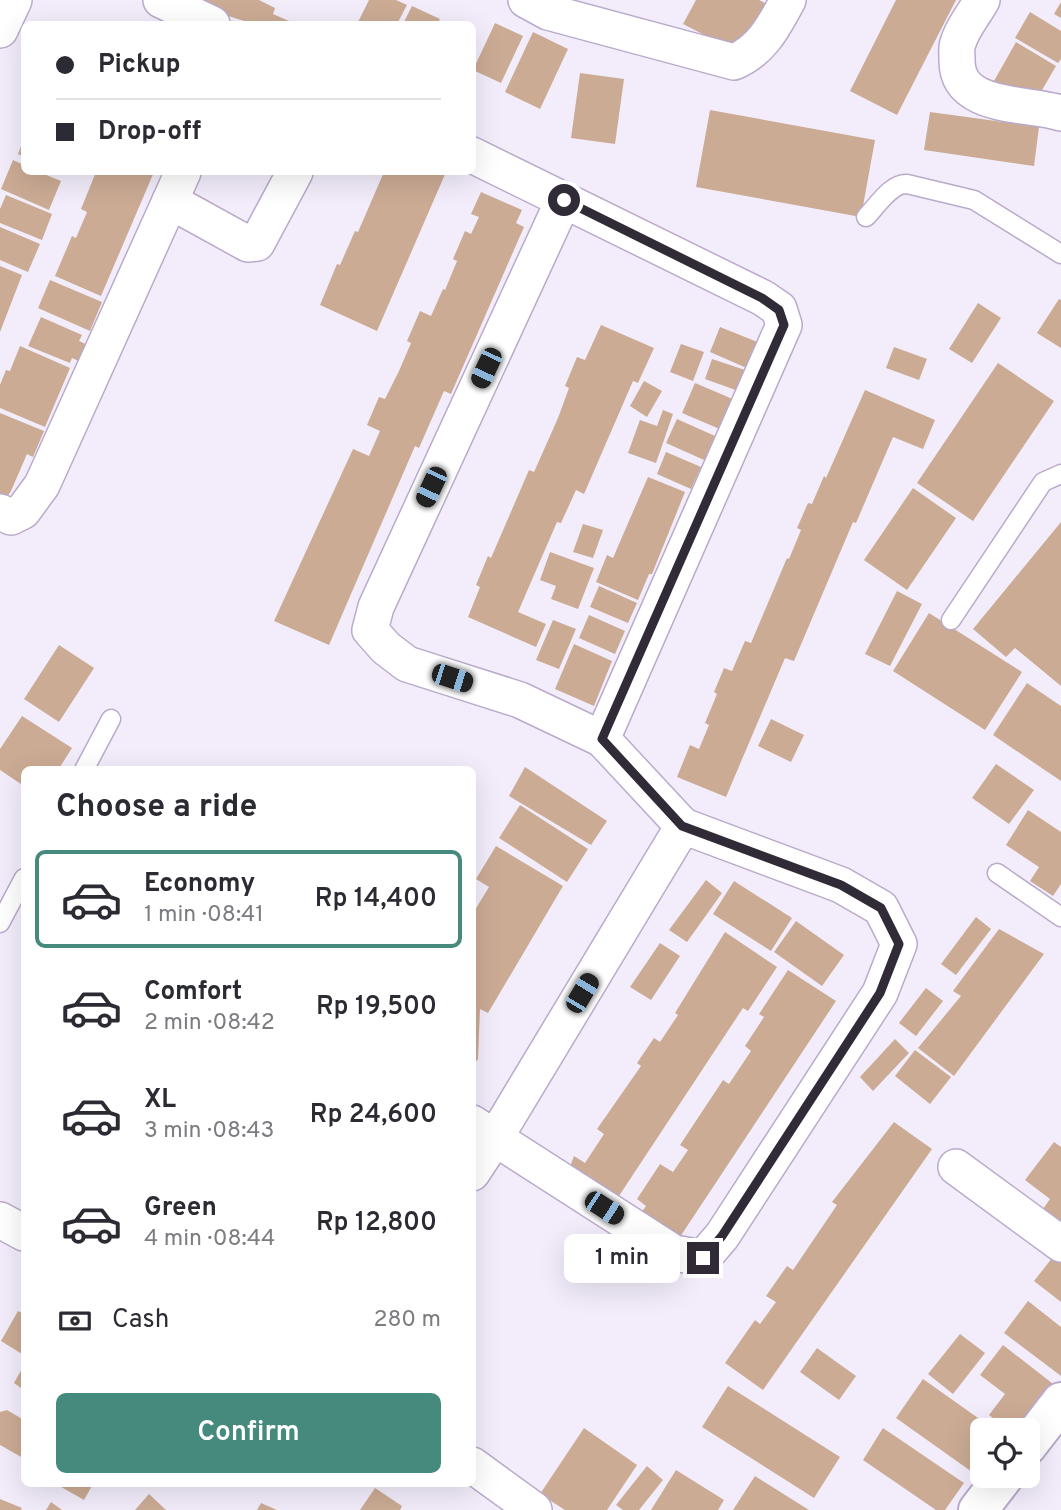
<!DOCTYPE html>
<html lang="en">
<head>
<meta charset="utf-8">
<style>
	body { margin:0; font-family:Overpass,sans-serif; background:#f7f7f7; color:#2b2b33; height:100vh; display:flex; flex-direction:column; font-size:26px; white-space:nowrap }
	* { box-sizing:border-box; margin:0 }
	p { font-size:23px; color:#7c7c81 }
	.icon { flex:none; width:38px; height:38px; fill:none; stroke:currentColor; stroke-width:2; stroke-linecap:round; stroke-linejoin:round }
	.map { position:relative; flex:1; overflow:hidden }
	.details { position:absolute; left:21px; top:766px; width:455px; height:721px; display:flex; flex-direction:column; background:#fff; border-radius:10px; box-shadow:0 7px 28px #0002 }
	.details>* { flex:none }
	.hud { position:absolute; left:21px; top:21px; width:455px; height:154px; border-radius:10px; box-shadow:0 7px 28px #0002; display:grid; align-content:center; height:154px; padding:0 35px; background:#fff }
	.tools { position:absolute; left:970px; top:1418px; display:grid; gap:14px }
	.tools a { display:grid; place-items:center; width:70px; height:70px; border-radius:10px; background:#fff; box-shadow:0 7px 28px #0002; font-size:35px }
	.end { position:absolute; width:32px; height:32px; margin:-16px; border:9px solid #312b38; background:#fff; box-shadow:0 0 0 4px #fff }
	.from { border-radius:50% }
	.bubble { position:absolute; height:49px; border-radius:10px; background:#fff; box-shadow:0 7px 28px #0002; font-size:23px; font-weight:600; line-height:49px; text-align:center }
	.car { position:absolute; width:21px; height:42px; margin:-21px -10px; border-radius:9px; box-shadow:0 0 5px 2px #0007; background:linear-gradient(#222 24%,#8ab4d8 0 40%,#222 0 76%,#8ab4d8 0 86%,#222 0) }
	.hud b { display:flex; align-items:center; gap:24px; height:66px; font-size:26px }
	.hud b+b { border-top:2px solid #e1e1e2 }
	.hud i { width:18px; height:18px; background:#2b2b33 }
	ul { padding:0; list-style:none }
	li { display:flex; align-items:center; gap:21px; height:98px; margin:0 14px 10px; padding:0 21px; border:4px solid transparent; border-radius:10px }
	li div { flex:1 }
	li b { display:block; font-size:26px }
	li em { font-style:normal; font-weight:600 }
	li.selected { border-color:#468a7e }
	li>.icon { width:63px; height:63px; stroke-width:1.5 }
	h2 { padding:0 35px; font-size:32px; line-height:84px }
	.pay { display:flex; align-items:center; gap:18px; height:77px; padding:0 35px; font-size:26px }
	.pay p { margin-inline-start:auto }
	.cta { display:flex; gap:14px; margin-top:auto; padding:14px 35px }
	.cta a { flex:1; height:80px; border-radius:10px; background:#468a7e; color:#fff; font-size:28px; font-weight:600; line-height:80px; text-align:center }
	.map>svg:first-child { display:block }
</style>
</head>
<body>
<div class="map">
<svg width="1061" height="1510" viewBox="0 0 1061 1510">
	<rect width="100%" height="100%" fill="#f3edfb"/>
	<g fill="#cbab94">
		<polygon points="201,0 259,0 275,8 273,14 296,24 254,24 225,15"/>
		<polygon points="369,0 396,0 407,5 397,24 357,24"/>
		<polygon points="696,0 759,0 767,4 741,54 683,24"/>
		<polygon points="896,0 956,0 897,115 850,91"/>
		<polygon points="1061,2 1061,18 1054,14"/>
		<polygon points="412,6 440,19 437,24 403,24"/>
		<polygon points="1030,12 1061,31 1061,59 1058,63 1015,38"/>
		<polygon points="495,23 523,36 501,83 473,70"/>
		<polygon points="533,32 568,49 540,109 505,92"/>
		<polygon points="1016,42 1056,66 1034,104 994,81"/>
		<polygon points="580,73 624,79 615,144 571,138"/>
		<polygon points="710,110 875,140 861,217 696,187"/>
		<polygon points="930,112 1039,127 1034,166 924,150"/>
		<polygon points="24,139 24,157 18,154"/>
		<polygon points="13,160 24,165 24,172 39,172 61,181 49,210 1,189"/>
		<polygon points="96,172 154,172 101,296 55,276 72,236 76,238 87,212 81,209"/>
		<polygon points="384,172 446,172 377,331 320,305 337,264 340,265 355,231 358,232"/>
		<polygon points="481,192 522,210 516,223 524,227 451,394 444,391 419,448 415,446 329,645 274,621 353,449 369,456 380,431 367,425 379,397 385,399 399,371 411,343 407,341 420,311 431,316 443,289 445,290 457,261 453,259 465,231 471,234 479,217 471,214"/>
		<polygon points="6,195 52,214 42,240 0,223 0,209"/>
		<polygon points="0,227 40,244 28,272 0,260"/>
		<polygon points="0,266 22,275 0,332"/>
		<polygon points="50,280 102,302 90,331 38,308"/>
		<polygon points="1059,299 1061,300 1061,348 1037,333"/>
		<polygon points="978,303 1001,318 972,363 949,349"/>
		<polygon points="41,317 82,335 79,341 97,349 89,366 72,358 70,363 28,346"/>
		<polygon points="601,325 654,348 638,383 633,381 584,494 576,490 561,523 557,522 518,612 546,624 536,647 468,617 480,587 476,585 488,556 491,558 529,470 534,472 558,418 569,388 565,386 577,357 585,360"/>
		<polygon points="720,327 760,343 749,369 710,352"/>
		<polygon points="681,344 704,352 693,381 670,372"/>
		<polygon points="20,346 70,368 45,427 0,408 0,385 6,370 10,371"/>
		<polygon points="894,347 927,359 919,380 886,368"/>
		<polygon points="712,359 748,371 741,392 705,379"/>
		<polygon points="998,363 1054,401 973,521 917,483"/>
		<polygon points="644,381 662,391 647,417 630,406"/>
		<polygon points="695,383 735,400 722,430 682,413"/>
		<polygon points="865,390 935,420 923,449 893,437 856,523 853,522 794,661 785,658 726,797 677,777 690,745 699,749 709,725 705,723 717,694 714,692 724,668 732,671 745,641 751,643 787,558 789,559 801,530 797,528 808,503 812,504 824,476 826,478"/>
		<polygon points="663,410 673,414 656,463 628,453 640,420 657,426"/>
		<polygon points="0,413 44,431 33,457 27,454 11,491 4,502 0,500"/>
		<polygon points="677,419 724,440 713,464 666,443"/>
		<polygon points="666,452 701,467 691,489 657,474"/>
		<polygon points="648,477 685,492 652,574 649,574 638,600 596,582 607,555 613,558"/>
		<polygon points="913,488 956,518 907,590 864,560"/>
		<polygon points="1061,522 1061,686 1015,648 1006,657 973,629"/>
		<polygon points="583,524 603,530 593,558 573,552"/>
		<polygon points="550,552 594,568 578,609 551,599 556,586 540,580"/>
		<polygon points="599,586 637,603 628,623 590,607"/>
		<polygon points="897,591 922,604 890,666 865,654"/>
		<polygon points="929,613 1022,672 985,730 893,671"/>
		<polygon points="589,615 625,631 615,654 579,638"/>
		<polygon points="553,620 576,629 559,669 536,660"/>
		<polygon points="574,644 612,661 594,706 555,689"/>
		<polygon points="59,645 94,668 59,722 24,699"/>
		<polygon points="1027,683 1061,706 1061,781 993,735"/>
		<polygon points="22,716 72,748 58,770 24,770 24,786 0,770 0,749"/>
		<polygon points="771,719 804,735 791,762 758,746"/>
		<polygon points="996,764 1034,790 1009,824 972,798"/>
		<polygon points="525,767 607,821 591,845 509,796"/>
		<polygon points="520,805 588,849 567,882 499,838"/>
		<polygon points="1028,810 1061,832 1061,884 1053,896 1030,881 1039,867 1006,845"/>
		<polygon points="496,846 563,886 488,1013 480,1009 478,1059 472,1067 472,915 489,887 476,879"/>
		<polygon points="706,880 722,893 687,942 669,930"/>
		<polygon points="734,881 792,918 771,951 713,914"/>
		<polygon points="976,917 991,929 956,975 941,964"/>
		<polygon points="796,921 844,955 822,986 774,952"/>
		<polygon points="999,929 1044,954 954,1076 918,1048 961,996 953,991"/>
		<polygon points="725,932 777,967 748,1011 743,1008 613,1205 566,1177 574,1156 585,1163 604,1134 597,1129 641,1066 637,1063 654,1038 660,1042 678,1015 675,1013"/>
		<polygon points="660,943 680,956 651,1000 630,987"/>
		<polygon points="788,970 836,1001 674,1246 635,1221 646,1206 637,1199 660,1164 673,1172 688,1150 680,1145 723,1080 729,1084 751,1051 745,1046 764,1017 759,1014"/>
		<polygon points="926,988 943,1001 916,1036 899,1023"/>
		<polygon points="895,1039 909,1053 873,1091 860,1077"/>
		<polygon points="915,1050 951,1077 930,1104 895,1076"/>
		<polygon points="894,1122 932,1149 763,1390 725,1363 755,1320 760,1324 776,1302 766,1296 787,1266 793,1270 837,1205 832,1202"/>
		<polygon points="1054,1142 1061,1147 1061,1223 1043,1209 1050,1199 1025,1180"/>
		<polygon points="1056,1253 1061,1257 1061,1302 1034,1281"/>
		<polygon points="1028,1301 1061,1327 1061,1376 1004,1333"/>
		<polygon points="18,1311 24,1314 24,1350 22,1354 1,1341"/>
		<polygon points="960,1334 985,1353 953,1394 928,1374"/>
		<polygon points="1003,1345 1057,1387 1025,1430 1008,1430 989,1415 1005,1394 980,1375"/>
		<polygon points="817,1348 856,1376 839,1400 800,1372"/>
		<polygon points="24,1365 24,1390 14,1383"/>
		<polygon points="923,1379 995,1430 982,1430 982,1479 896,1418"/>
		<polygon points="728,1386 840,1457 814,1498 702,1427"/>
		<polygon points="7,1410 24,1420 23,1458 0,1445 0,1412"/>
		<polygon points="584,1428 637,1465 607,1510 565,1510 540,1494"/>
		<polygon points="883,1428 964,1483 945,1510 936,1510 863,1460"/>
		<polygon points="647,1466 663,1480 639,1510 623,1510 616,1505"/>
		<polygon points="676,1470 724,1500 718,1510 651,1510"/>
		<polygon points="755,1476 809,1510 733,1510"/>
		<polygon points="56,1484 93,1484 84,1500"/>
		<polygon points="375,1488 402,1506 400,1510 360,1510"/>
		<polygon points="149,1494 166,1510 135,1510"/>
		<polygon points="0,1499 22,1508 21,1510 0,1510"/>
		<polygon points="51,1502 62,1510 46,1510"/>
		<polygon points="261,1503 277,1510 257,1510"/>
	</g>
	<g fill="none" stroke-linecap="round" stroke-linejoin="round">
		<defs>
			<g id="service">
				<path d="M866,217C877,206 891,183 907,184L974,200L1061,254"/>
				<polyline points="951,620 1043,482 1061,474"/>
				<polyline points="84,770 111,719"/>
				<polyline points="997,873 1061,917"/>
				<polyline points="0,923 24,878"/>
			</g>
			<g id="minor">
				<polyline points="161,0 212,24"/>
				<path d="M526,0L548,12L734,62C762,50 774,26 788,0"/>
				<path d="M982,0C975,13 962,28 958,43C956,47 957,54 957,59C956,110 1025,102 1061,113"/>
				<polyline points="0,30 14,0"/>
				<polyline points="472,155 763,298 779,309 784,325 602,739"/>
				<polyline points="564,199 376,607 370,630 386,648 407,664 520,700 602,739 683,826"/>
				<polyline points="170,201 183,172"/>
				<polyline points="0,512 11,517 23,511 42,485 170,201 248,244 257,243 295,172"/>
				<polygon points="683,826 841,885 881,908 899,944 880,993 722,1236 703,1258 674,1253 495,1138"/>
				<polyline points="472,1123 495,1138 472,1173"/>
				<polyline points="956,1167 1061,1244"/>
				<polyline points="0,1220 24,1233"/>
				<polyline points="472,1465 534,1510"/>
			</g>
			<g id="tertiary">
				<polyline points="1027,1446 1061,1402"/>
				<polyline points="978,1510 1005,1475"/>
			</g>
		</defs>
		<use href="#service" stroke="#baaacb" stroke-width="21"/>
		<use href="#minor" stroke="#baaacb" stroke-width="38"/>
		<use href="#tertiary" stroke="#baaacb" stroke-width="42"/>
		<use href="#service" stroke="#fff" stroke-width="18"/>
		<use href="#minor" stroke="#fff" stroke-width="35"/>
		<use href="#tertiary" stroke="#fff" stroke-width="38"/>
	</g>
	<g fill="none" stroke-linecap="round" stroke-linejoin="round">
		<polyline stroke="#312b38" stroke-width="9" points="564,200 762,298 779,310 784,325 602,739 682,826 841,885 881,908 899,944 880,993 722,1236 703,1258"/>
	</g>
</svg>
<div class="tools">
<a><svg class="icon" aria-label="locate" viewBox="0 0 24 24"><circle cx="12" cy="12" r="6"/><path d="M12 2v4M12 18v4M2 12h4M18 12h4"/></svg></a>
</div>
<i class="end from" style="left:564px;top:200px"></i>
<i class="end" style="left:703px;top:1258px"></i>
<div class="bubble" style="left:564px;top:1234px;width:116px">1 min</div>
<i class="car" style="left:486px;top:368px;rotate:205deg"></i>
<i class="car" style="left:431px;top:487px;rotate:205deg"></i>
<i class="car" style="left:452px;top:678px;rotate:108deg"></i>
<i class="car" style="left:582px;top:993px;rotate:31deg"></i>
<i class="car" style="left:604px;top:1208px;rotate:123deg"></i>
<div class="hud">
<b><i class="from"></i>Pickup</b>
<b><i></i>Drop-off</b>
</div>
<section class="details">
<h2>Choose a ride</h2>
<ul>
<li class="selected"><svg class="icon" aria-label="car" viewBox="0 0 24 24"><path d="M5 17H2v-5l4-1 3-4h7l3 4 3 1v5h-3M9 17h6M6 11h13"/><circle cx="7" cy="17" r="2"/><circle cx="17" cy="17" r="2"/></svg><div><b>Economy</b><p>1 min · 08:41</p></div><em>Rp 14,400</em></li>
<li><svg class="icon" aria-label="car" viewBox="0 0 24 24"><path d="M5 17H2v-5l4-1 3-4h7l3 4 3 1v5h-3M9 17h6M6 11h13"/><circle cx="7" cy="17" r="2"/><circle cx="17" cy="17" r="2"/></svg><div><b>Comfort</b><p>2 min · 08:42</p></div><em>Rp 19,500</em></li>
<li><svg class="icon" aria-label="car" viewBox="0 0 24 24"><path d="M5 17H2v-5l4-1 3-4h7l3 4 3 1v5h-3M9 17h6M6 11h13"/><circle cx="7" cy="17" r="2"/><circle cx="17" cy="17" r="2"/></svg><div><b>XL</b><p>3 min · 08:43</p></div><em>Rp 24,600</em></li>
<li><svg class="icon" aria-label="car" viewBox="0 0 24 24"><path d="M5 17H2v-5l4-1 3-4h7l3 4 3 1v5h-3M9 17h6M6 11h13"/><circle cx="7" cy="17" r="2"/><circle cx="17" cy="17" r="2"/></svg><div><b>Green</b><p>4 min · 08:44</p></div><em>Rp 12,800</em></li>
</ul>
<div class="pay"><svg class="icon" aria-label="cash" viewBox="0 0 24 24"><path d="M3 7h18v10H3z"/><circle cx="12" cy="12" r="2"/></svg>Cash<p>280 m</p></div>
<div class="cta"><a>Confirm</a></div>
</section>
</div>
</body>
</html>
